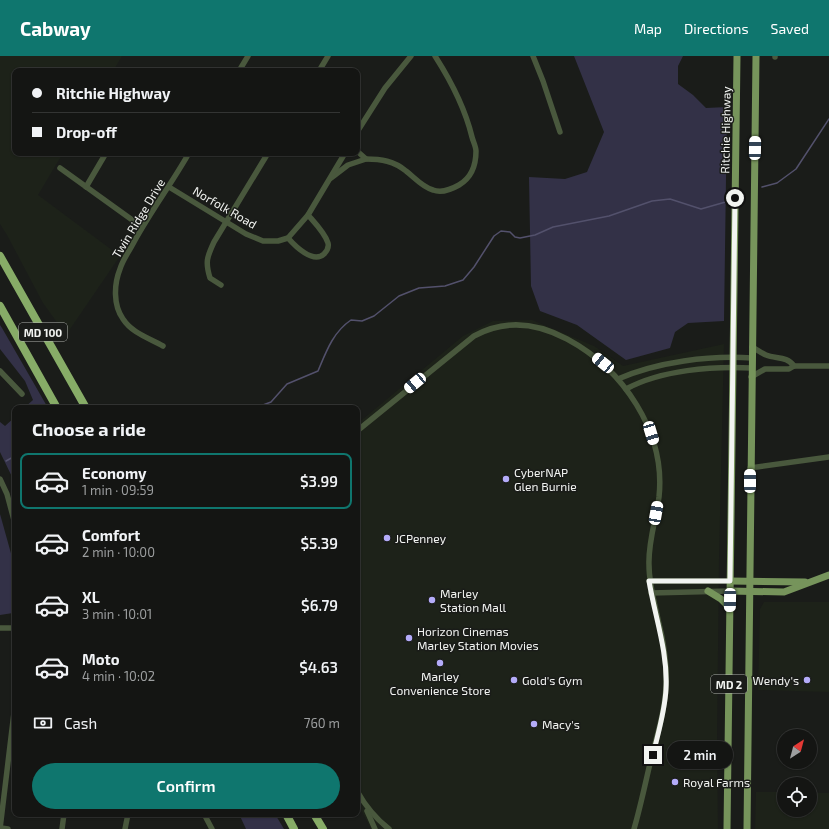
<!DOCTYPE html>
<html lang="en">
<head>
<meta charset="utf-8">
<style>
	body { margin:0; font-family:"Exo 2",sans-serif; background:#212221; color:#f1f3f6; height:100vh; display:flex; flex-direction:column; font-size:15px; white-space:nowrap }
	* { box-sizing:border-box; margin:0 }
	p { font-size:13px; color:#9d9fa0 }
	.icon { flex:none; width:22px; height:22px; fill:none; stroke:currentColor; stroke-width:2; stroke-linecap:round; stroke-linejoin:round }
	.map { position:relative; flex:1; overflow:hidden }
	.drawer { position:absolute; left:12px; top:349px; width:348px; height:412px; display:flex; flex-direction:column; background:#141513; border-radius:8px; box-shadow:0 1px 3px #0004,0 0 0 1px #333433 }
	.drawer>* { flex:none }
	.hud { position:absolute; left:12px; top:12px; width:348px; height:88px; border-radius:8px; box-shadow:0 1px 3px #0004,0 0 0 1px #333433; display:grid; align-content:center; height:88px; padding:0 20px; background:#141513 }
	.needle { width:26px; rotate:36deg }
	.buttons { position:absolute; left:777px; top:673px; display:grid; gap:8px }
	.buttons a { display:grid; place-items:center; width:40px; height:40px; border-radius:50%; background:#141513; box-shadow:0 1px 3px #0004,0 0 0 1px #333433; font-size:20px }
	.end { position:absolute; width:18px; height:18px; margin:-9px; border:5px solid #f2f4f1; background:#111; box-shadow:0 0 0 2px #111 }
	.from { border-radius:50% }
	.bubble { position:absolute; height:28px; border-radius:14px; background:#141513; box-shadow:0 1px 3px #0004,0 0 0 1px #333433; font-size:13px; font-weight:600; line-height:28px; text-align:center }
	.car { position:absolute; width:12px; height:24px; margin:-12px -6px; border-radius:5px; box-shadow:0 0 3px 1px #0007; background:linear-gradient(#fff 24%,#345 0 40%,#fff 0 76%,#345 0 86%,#fff 0) }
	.hud b { display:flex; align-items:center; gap:14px; height:38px; font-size:15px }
	.hud b+b { border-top:1px solid #333433 }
	.hud i { width:10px; height:10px; background:#f1f3f6 }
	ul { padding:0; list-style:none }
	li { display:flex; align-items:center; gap:12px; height:56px; margin:0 8px 6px; padding:0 12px; border:2px solid transparent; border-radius:8px }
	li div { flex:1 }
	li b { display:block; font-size:15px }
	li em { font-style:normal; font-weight:600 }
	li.on { border-color:#0f766e }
	li>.icon { width:36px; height:36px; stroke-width:1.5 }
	h2 { padding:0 20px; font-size:18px; line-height:48px }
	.pay { display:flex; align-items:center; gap:10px; height:44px; padding:0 20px; font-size:15px }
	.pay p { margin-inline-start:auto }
	.button { display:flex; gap:8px; margin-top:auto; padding:8px 20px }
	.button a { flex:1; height:46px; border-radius:24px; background:#0f766e; color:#fff; font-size:16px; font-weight:600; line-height:46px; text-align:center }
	header { display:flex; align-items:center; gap:24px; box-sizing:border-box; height:56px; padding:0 20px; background:#0f766e; color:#fff }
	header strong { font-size:19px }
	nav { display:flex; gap:22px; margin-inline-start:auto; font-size:14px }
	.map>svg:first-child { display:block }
</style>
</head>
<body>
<header>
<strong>Cabway</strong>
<nav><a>Map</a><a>Directions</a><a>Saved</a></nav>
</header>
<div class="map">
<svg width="829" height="773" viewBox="0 0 829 773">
	<rect width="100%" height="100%" fill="#1a1c19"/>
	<g fill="#1d2219">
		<polygon points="0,0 122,0 113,15 15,15 15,97 63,97 38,139 120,200 66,279 43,247 7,179 0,168"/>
		<polygon points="532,264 594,290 623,310 724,288 719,503 717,686 718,773 371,773 357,746 357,368 463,280 493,265"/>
		<polygon points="764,546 829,546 829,636 758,634 760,553"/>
		<polygon points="756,736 784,736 784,754 810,754 810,737 829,737 829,773 755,773"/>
	</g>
	<g fill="#333147">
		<polygon points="574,0 683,0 678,10 678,28 693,39 706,52 727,51 724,265 688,267 675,276 670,292 626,304 577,269 540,255 531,230 529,121 565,123 587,116 604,76"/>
		<polygon points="0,269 2,272 48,352 24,352 33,344 25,325 0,293"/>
		<polygon points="15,361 15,427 0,396 0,366 5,370"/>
		<polygon points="0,458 12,501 13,557 0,559"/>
		<polygon points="239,758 275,758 284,773 246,773"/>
	</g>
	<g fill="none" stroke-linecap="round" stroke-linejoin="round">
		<g stroke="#53516c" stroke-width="1.5">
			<polyline points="762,131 777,127 796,113 829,63"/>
			<path d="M255,352L271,346L287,328L318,315C326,296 333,276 351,264L362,265L374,260L399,240L419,232L445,230L463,224L474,211L494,180L501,175L510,176L515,181L520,182L535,179L553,171L609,160L652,145L670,143L701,153L729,145"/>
			<polyline points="6,405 15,400"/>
		</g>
		<g stroke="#49583d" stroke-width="5.5">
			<polyline points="533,0 543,25 560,76"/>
			<polyline points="775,1 775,0"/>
			<polyline points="239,15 248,0"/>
			<polyline points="319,15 328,0"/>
			<polyline points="357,76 385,32 411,0"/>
			<path d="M366,103C381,103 394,105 406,115C414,121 422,131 433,134C441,137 452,133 459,129C471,122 476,109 476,95C476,91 473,85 472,81C465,52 451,25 435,0"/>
			<polyline points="60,112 142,171"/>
			<polyline points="331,122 348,109 366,103 357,95"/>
			<polyline points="86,131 106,97"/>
			<polyline points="169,131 246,178 263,185 278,185 288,182 308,159 345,97"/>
			<path d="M288,182C295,190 313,208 324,198C327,195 329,191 328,187C325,177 315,167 308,159"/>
			<path d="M221,229L210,222C205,206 207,201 214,186L268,97"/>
			<path d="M163,290C149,282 132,277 123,263C113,249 114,228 120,213C123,203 130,194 134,186C151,155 172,127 189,97"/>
			<path d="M752,291C756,293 761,297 766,299C776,303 787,300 794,310"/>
			<polyline points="0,315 22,338"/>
			<polyline points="751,321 765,313 789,313 794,310 829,310"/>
			<path d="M618,323C657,306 710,299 752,302"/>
			<path d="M626,333C661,314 712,310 752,312"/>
			<path d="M357,375L474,280C505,263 537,267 567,283C623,313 666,376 659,441C656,464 648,486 649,509C649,530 655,548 659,568C663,583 665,598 666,612C668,642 660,670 652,699C646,724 641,749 634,773"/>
			<polyline points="750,412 829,401"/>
			<polyline points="0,423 7,438 15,468"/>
			<polyline points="649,525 730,525"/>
			<polyline points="651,537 730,535"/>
			<polyline points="0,572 15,572"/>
			<path d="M357,735C366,751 375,762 389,773"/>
			<polyline points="367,755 375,773"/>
			<polyline points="204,758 212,773"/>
			<polyline points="1,772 8,773"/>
			<polyline points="0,773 15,648"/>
			<polyline points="62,773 64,758"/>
			<polyline points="125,773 128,758"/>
		</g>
		<g stroke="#76945b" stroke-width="7">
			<polyline points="730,525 805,526"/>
			<polyline points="708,535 721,543 730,552"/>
			<polyline points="730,535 784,536 829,519"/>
			<polyline points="727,773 737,0"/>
			<polyline points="747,773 756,0"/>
		</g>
		<g stroke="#87ac67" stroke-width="8">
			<polyline points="0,200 86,352"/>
			<polyline points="0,250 57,352"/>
			<polyline points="286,758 294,773"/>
			<polyline points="314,758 323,773"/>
		</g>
	</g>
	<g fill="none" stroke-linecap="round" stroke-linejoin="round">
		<path stroke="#f2f4f1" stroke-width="5" d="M653,699C658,677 665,655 666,633C668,596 655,561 649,525H730L735,142"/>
	</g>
	<g fill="#b4acf9" stroke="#1a1c19" stroke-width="1.5">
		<circle cx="506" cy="423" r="4"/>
		<circle cx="387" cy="482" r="4"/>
		<circle cx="432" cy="544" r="4"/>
		<circle cx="409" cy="582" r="4"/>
		<circle cx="440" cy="607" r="4"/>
		<circle cx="514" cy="624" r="4"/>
		<circle cx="807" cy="624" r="4"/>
		<circle cx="534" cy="668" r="4"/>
		<circle cx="675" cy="726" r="4"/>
	</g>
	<g text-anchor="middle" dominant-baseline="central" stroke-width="3" stroke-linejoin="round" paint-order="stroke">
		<g fill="#1a1c19" stroke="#b1b3b0" stroke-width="1">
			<rect x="19" y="267" width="48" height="18" rx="3"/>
			<rect x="711" y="619" width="36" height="18" rx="3"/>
		</g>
		<g font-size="11" font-weight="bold" fill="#f2f4f1">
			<text x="43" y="276">MD 100</text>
			<text x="729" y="628">MD 2</text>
		</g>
		<g font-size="12" fill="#f2f4f1" stroke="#1a1c19">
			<text transform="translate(725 74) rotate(-89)">Ritchie Highway</text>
			<text transform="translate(225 151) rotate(30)">Norfolk Road</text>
			<text transform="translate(138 162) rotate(-59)">Twin Ridge Drive</text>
		</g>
		<g font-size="12" fill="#f2f4f1" stroke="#1a1c19" text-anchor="start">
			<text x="514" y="416">CyberNAP<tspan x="514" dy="14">Glen Burnie</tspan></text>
			<text x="395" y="482">JCPenney</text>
			<text x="440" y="537">Marley<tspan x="440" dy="14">Station Mall</tspan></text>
			<text x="417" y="575">Horizon Cinemas<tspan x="417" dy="14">Marley Station Movies</tspan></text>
			<text x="440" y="620" text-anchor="middle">Marley<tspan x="440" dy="14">Convenience Store</tspan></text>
			<text x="522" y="624">Gold's Gym</text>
			<text x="799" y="624" text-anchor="end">Wendy's</text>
			<text x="542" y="668">Macy's</text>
			<text x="683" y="726">Royal Farms</text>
		</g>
	</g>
</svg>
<div class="buttons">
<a><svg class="needle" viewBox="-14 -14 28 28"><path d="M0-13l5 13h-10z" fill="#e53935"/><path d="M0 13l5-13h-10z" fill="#9d9fa0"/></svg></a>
<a><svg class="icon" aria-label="locate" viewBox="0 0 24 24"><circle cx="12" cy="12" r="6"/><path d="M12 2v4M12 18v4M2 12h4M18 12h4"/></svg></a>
</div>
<i class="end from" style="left:735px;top:142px"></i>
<i class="end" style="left:653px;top:699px"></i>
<div class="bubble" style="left:667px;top:685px;width:66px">2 min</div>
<i class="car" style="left:755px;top:92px;rotate:1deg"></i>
<i class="car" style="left:603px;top:307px;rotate:309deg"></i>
<i class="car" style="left:415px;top:327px;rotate:230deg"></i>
<i class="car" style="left:651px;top:377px;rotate:163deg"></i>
<i class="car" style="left:750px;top:425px;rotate:0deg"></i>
<i class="car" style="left:656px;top:457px;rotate:10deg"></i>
<i class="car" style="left:730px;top:544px;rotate:181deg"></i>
<div class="hud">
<b><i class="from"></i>Ritchie Highway</b>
<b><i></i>Drop-off</b>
</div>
<section class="drawer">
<h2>Choose a ride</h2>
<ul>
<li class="on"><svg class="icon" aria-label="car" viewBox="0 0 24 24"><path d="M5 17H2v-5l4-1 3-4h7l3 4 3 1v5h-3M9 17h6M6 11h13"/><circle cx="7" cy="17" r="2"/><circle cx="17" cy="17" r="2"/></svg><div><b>Economy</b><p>1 min · 09:59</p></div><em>$3.99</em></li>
<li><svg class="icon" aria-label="car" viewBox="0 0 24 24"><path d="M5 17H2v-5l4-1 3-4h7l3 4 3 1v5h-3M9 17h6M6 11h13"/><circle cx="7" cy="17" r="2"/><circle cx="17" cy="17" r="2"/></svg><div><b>Comfort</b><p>2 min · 10:00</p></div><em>$5.39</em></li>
<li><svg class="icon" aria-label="car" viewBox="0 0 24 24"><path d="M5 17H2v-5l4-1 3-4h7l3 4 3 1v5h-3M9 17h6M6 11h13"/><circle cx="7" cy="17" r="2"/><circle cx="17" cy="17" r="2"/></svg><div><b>XL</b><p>3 min · 10:01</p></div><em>$6.79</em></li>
<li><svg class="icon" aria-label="car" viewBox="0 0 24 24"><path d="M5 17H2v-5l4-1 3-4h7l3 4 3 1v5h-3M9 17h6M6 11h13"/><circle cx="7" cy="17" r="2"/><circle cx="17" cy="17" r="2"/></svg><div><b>Moto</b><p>4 min · 10:02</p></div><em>$4.63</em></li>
</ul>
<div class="pay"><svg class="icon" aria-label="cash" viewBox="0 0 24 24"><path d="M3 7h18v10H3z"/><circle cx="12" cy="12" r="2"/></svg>Cash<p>760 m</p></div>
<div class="button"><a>Confirm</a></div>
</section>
</div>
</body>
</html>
